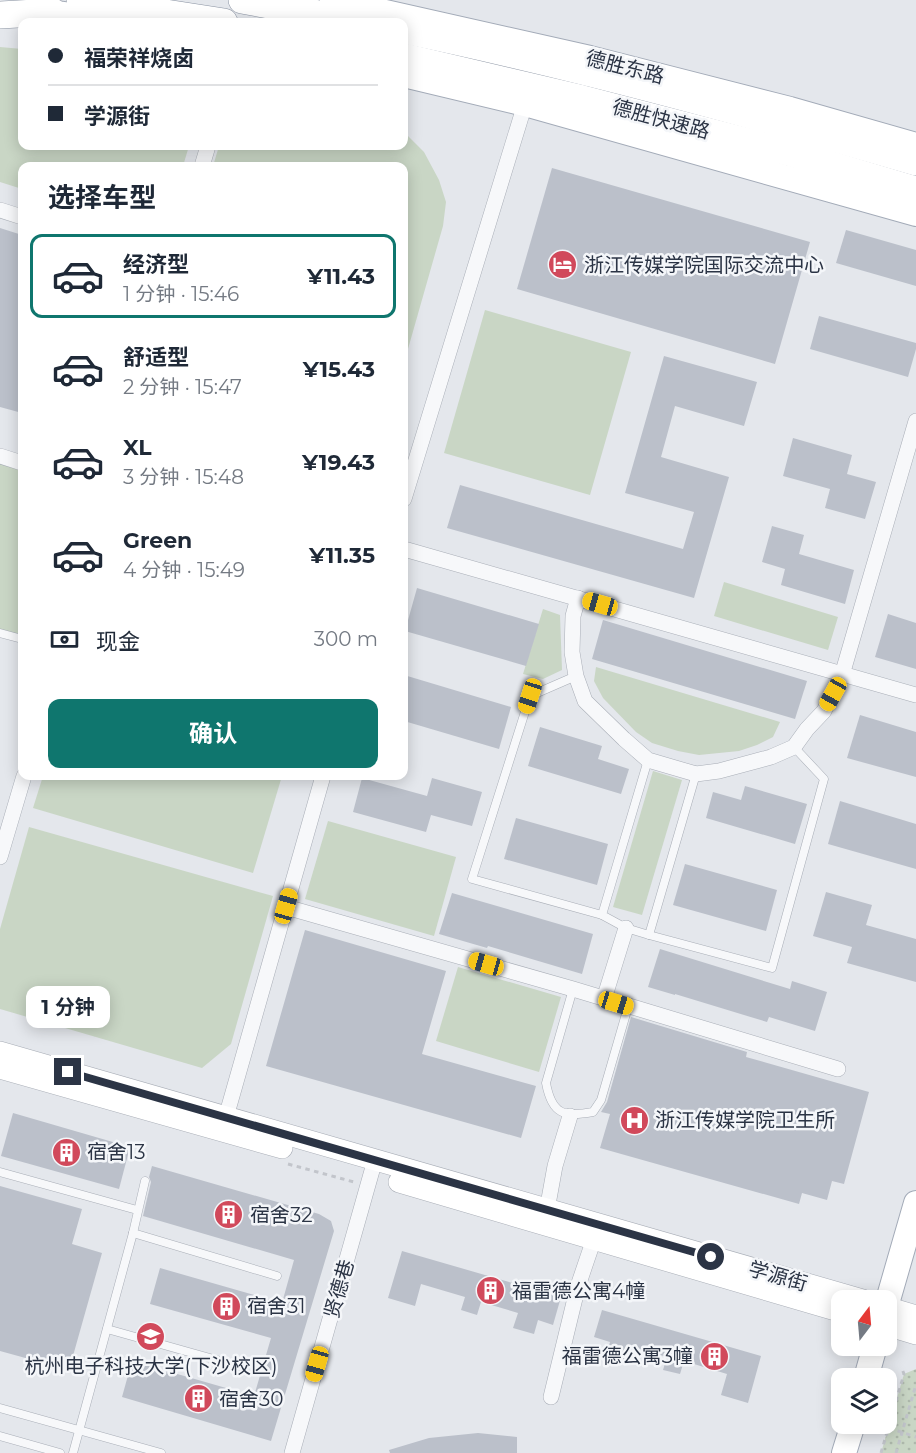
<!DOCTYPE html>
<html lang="zh">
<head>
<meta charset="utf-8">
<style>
	body { margin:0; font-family:Montserrat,"Noto Sans SC",sans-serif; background:#f2f2f3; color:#1f2937; height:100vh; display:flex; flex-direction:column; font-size:22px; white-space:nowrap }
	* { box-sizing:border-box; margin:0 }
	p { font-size:20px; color:#747a83 }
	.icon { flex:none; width:33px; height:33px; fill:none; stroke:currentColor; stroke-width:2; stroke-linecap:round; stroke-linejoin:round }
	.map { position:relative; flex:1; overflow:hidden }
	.sheet { position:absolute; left:18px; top:162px; width:390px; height:618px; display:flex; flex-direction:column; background:#fff; border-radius:12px; box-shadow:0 3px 15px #0003 }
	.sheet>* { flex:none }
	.hud { position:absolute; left:18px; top:18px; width:390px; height:132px; border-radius:12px; box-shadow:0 3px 15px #0003; display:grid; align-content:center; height:132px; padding:0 30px; background:#fff }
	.needle { width:39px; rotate:16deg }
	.fabs { position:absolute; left:831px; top:1290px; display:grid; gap:12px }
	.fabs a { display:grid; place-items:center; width:66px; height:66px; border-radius:12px; background:#fff; box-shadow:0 3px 15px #0003; font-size:30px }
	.end { position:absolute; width:27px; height:27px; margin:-14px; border:8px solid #2b3445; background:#fff; box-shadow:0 0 0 3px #fff }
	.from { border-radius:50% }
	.bubble { position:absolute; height:42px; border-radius:12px; background:#fff; box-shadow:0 3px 15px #0003; font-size:20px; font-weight:700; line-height:42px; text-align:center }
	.car { position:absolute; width:18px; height:36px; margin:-18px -9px; border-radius:8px; box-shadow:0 0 4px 2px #0007; background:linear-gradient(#f5c518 24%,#345 0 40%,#f5c518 0 76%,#345 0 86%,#f5c518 0) }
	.hud b { display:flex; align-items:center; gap:21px; height:57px; font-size:22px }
	.hud b+b { border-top:2px solid #e0e1e3 }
	.hud i { width:15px; height:15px; background:#1f2937 }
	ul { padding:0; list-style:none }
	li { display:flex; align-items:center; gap:18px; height:84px; margin:0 12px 9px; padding:0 18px; border:3px solid transparent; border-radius:12px }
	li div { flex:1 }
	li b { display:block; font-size:22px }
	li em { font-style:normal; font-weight:700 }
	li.selected { border-color:#0f766e }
	li>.icon { width:54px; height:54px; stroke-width:1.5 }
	h2 { padding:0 30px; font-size:27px; line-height:72px }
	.pay { display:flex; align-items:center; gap:15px; height:66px; padding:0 30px; font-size:22px }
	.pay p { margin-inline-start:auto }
	.action { display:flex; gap:12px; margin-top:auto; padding:12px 30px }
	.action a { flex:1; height:69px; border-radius:12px; background:#0f766e; color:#fff; font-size:24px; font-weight:700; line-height:69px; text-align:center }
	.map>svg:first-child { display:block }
</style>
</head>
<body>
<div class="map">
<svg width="916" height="1453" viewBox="0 0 916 1453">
	<defs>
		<pattern id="park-dots" width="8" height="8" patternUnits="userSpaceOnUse" patternTransform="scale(1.5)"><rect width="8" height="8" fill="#c9d6c5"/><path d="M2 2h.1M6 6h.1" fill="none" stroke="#adb8ab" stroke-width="1.8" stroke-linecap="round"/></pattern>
	</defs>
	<rect width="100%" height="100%" fill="#e4e7ec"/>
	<g fill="#c9d6c5">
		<polygon points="0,47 22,49 22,146 189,146 183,166 22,166 22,189 0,182"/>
		<polygon points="404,132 424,152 439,180 446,202 443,226 404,363 404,166 213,166 219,146 404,146"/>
		<polygon points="485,310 631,352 590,495 444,453"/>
		<polygon points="0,456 22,463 22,639 0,633"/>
		<polygon points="724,582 838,617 828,650 714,616"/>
		<polygon points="543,609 560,615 562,670 543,679 523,674"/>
		<polygon points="596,667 780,722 773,737 757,745 739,751 699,755 678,751 652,743 636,732 603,698 594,681"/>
		<polygon points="653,771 682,780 642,915 613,907"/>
		<polygon points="43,776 282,776 253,873 33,808"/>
		<polygon points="328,821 456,857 434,936 305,899"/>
		<polygon points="29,827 273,896 231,1044 202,1068 0,1009 0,929"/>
		<polygon points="458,967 561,997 539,1072 436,1041"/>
	</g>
	<polygon fill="url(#park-dots)" points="916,1369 916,1453 881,1453 904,1374"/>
	<g fill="#bbc0ca">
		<polygon points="552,168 810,242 775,364 517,289"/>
		<polygon points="0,228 22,235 22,413 0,407"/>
		<polygon points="846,230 916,250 916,286 836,263"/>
		<polygon points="819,316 916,343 916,349 908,377 810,349"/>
		<polygon points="664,356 757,382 744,426 675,406 661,457 729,477 694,598 447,528 460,485 683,549 694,512 625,493"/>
		<polygon points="793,438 852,455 847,474 876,482 865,519 825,508 830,489 783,476"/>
		<polygon points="772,526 804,535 799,554 854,570 845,604 781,585 785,569 762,562"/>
		<polygon points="417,588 539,624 526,666 405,631"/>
		<polygon points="888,614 916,623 916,669 875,657"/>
		<polygon points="603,620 807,681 795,719 592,659"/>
		<polygon points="404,675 511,707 499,749 404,721"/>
		<polygon points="860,715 916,732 916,777 847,758"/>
		<polygon points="540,727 602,746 598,759 629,769 621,794 528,766"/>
		<polygon points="362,778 427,796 432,778 482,792 472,826 431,815 426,832 353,812"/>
		<polygon points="745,786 807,804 795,844 706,818 713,792 741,800"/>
		<polygon points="840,801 916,824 916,869 828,844"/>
		<polygon points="516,818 608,844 597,885 504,859"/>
		<polygon points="685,864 777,890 766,931 673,905"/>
		<polygon points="826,892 872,905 866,925 916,939 916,982 847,963 852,947 813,936"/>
		<polygon points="452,893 593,934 582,974 488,946 487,948 439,934"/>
		<polygon points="305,930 446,971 422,1054 536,1086 521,1138 266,1066"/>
		<polygon points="660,949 790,989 792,981 827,992 815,1031 769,1017 767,1022 675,994 675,995 648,987"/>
		<polygon points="631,1017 747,1052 746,1057 869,1092 844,1184 832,1181 827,1200 802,1193 799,1204 600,1148 610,1114 601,1112 607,1102"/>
		<polygon points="13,1113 130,1147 119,1189 1,1156"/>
		<polygon points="152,1166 319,1214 331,1221 334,1231 271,1441 122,1397 132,1361 254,1396 271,1338 150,1304 160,1268 282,1303 294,1260 143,1216 151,1182 149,1177"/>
		<polygon points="0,1186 82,1209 72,1244 102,1253 69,1370 0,1351"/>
		<polygon points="402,1251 561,1297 553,1325 538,1320 534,1334 513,1328 518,1313 481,1302 477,1315 461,1310 465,1297 421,1284 415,1306 388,1298"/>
		<polygon points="602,1310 761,1356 748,1403 721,1395 727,1374 684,1361 680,1374 663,1370 667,1357 630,1346 626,1362 606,1356 610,1342 594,1337"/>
		<polygon points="478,1433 517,1437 517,1453 390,1453 389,1450 429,1438"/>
	</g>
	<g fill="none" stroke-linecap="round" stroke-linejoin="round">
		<defs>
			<g id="lane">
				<polyline points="0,633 22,639"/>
				<polyline points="576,676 530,696 472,879 602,915"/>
				<polyline points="648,760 602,915 626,928 649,935 696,774"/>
				<polyline points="649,935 772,968 824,779 794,747"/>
				<path d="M573,989L546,1083C552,1115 564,1117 593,1112L601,1100L628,1007"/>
				<polyline points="0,1172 137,1210"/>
				<polyline points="133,1233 277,1276"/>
				<polyline points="107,1329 242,1367"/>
				<polyline points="0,1408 161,1453"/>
				<polyline points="0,1436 60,1453"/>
				<polyline points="73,1453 133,1233 145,1181"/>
			</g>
			<g id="street">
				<polyline points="202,166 208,146"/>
				<polyline points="0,210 22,217"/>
				<polyline points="0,456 22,463"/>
				<polyline points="404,499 525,104"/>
				<polyline points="404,549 916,695"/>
				<polyline points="578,598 573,616 572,652 576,676 585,701 624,739 648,760 696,774 719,771 771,757 794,747 807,729 824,711 842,675 916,421"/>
				<polyline points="0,857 24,776"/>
				<polyline points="286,907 573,989 838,1069"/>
				<polyline points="604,999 626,928"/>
				<polyline points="226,1117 323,776"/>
				<polyline points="547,1210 555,1166 570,1116"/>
				<polyline points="551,1397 578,1286 597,1230"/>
				<polyline points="292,1453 375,1160"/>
			</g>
			<g id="secondary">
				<polyline points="0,1052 863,1300"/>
				<polyline points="0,1068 282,1148"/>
				<polyline points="399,1182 842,1312"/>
				<polyline points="886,1307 916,1316"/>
				<polyline points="886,1325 916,1334"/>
			</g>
			<g id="primary">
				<polyline points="332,0 590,58 790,109 916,145"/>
				<polyline points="35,10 121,22"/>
				<polyline points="404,75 525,104 916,214"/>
				<polyline points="886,1307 916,1203"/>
				<polyline points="866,1378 875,1346"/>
				<polyline points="844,1453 853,1424"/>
			</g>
			<g id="highway">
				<polyline points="80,0 224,22"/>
				<polyline points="242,0 363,22"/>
				<polyline points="0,15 53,12"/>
				<path d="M404,30C576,66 747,113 916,162"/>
				<polyline points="404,57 583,99 791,153 916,190"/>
			</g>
		</defs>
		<use href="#lane" stroke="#a9aeb7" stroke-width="9"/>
		<use href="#street" stroke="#a9aeb7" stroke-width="16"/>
		<use href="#secondary" stroke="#a9aeb7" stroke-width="22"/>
		<use href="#primary" stroke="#a3abb8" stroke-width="26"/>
		<use href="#highway" stroke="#8b94a3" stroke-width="28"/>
		<g stroke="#c2c5cb" stroke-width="3" stroke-dasharray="4.5 4.5" stroke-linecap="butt">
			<polyline points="288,1164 354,1182"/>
			<polyline points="889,1428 916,1437"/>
			<polyline points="881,1453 904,1374 902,1369"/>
			<polyline points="896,1453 915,1388"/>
		</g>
		<use href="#lane" stroke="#f7f8fa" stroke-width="8"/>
		<use href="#street" stroke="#f7f8fa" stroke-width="15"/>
		<use href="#secondary" stroke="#fff" stroke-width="21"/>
		<use href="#primary" stroke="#fff" stroke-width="24"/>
		<use href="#highway" stroke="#fff" stroke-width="27"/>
	</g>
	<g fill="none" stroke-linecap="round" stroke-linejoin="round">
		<polyline stroke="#2b3445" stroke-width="8" points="68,1072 711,1257"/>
	</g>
	<defs>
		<symbol id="hotel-disc" viewBox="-11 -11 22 22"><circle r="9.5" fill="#d1495b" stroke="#f4f6f9"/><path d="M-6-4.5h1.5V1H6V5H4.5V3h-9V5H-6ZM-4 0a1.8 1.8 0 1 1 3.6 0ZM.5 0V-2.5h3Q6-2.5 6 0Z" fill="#fff"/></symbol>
		<symbol id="hospital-disc" viewBox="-11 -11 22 22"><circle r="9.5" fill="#d1495b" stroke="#f4f6f9"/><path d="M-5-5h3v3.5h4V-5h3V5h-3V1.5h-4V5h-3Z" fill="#fff"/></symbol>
		<symbol id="building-disc" viewBox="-11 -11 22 22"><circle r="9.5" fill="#d1495b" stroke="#f4f6f9"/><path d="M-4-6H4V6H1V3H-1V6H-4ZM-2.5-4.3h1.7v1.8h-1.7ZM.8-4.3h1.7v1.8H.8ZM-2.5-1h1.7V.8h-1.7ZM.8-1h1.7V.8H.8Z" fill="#fff"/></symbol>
		<symbol id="university-disc" viewBox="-11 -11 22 22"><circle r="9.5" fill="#d1495b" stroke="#f4f6f9"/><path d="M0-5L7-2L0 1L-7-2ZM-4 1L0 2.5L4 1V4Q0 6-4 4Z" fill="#fff"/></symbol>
	</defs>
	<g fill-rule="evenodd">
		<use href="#hotel-disc" x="546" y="248" width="33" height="33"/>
		<use href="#hospital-disc" x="618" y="1104" width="33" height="33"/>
		<use href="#building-disc" x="50" y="1136" width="33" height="33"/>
		<use href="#building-disc" x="212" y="1198" width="33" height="33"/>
		<use href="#building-disc" x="474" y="1274" width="33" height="33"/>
		<use href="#building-disc" x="210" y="1290" width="33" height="33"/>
		<use href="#university-disc" x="134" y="1320" width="33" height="33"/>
		<use href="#building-disc" x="698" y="1340" width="33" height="33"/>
		<use href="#building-disc" x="182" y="1382" width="33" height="33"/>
	</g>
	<g text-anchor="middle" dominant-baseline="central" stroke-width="5" stroke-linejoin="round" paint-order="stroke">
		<g font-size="20" fill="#2b3445" stroke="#f4f6f9">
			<text transform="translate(625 67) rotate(14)">德胜东路</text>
			<text transform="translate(661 119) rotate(15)">德胜快速路</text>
			<text transform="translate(778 1276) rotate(16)">学源街</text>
			<text transform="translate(339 1289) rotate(-74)">贤德巷</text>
		</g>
		<g font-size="20" fill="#2b3445" stroke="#f4f6f9" text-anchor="start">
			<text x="584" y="265">浙江传媒学院国际交流中心</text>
			<text x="655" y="1120">浙江传媒学院卫生所</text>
			<text x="87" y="1152">宿舍13</text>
			<text x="250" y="1215">宿舍32</text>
			<text x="512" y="1291">福雷德公寓4幢</text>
			<text x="247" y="1306">宿舍31</text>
			<text x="693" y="1356" text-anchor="end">福雷德公寓3幢</text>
			<text x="151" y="1366" text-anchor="middle">杭州电子科技大学(下沙校区)</text>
			<text x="219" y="1399">宿舍30</text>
		</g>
	</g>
</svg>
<div class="fabs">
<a><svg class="needle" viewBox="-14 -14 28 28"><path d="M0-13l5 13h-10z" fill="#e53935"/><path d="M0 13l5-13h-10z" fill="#747a83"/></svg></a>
<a><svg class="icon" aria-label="layers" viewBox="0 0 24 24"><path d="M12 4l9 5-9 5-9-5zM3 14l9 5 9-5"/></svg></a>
</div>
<i class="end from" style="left:711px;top:1257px"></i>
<i class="end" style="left:68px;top:1072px"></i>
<div class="bubble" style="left:26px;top:986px;width:84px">1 分钟</div>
<i class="car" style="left:600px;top:604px;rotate:286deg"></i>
<i class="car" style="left:833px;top:694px;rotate:209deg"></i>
<i class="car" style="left:530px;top:696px;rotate:198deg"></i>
<i class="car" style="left:286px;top:906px;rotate:16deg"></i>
<i class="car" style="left:486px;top:964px;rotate:286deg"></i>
<i class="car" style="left:616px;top:1003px;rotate:107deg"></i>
<i class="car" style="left:317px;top:1364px;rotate:196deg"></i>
<div class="hud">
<b><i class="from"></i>福荣祥烧卤</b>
<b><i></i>学源街</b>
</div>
<section class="sheet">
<h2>选择车型</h2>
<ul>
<li class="selected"><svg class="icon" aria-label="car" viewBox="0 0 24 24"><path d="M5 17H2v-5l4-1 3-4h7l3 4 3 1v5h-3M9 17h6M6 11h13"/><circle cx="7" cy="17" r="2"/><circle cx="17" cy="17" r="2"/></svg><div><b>经济型</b><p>1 分钟 · 15:46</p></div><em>¥11.43</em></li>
<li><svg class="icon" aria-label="car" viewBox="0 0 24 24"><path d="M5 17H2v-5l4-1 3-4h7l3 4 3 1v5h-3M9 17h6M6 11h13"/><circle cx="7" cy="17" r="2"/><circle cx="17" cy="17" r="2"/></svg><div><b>舒适型</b><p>2 分钟 · 15:47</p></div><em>¥15.43</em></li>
<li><svg class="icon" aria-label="car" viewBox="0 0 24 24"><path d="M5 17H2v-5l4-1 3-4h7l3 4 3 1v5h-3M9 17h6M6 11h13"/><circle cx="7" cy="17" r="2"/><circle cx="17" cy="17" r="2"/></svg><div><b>XL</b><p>3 分钟 · 15:48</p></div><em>¥19.43</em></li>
<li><svg class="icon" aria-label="car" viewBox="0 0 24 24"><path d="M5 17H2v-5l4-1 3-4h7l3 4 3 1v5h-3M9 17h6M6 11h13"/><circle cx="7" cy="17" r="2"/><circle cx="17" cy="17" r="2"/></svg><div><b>Green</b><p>4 分钟 · 15:49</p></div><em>¥11.35</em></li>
</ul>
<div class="pay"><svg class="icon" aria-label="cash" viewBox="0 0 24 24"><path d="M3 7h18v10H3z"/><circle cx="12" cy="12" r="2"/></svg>现金<p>300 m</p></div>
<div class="action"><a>确认</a></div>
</section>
</div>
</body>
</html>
